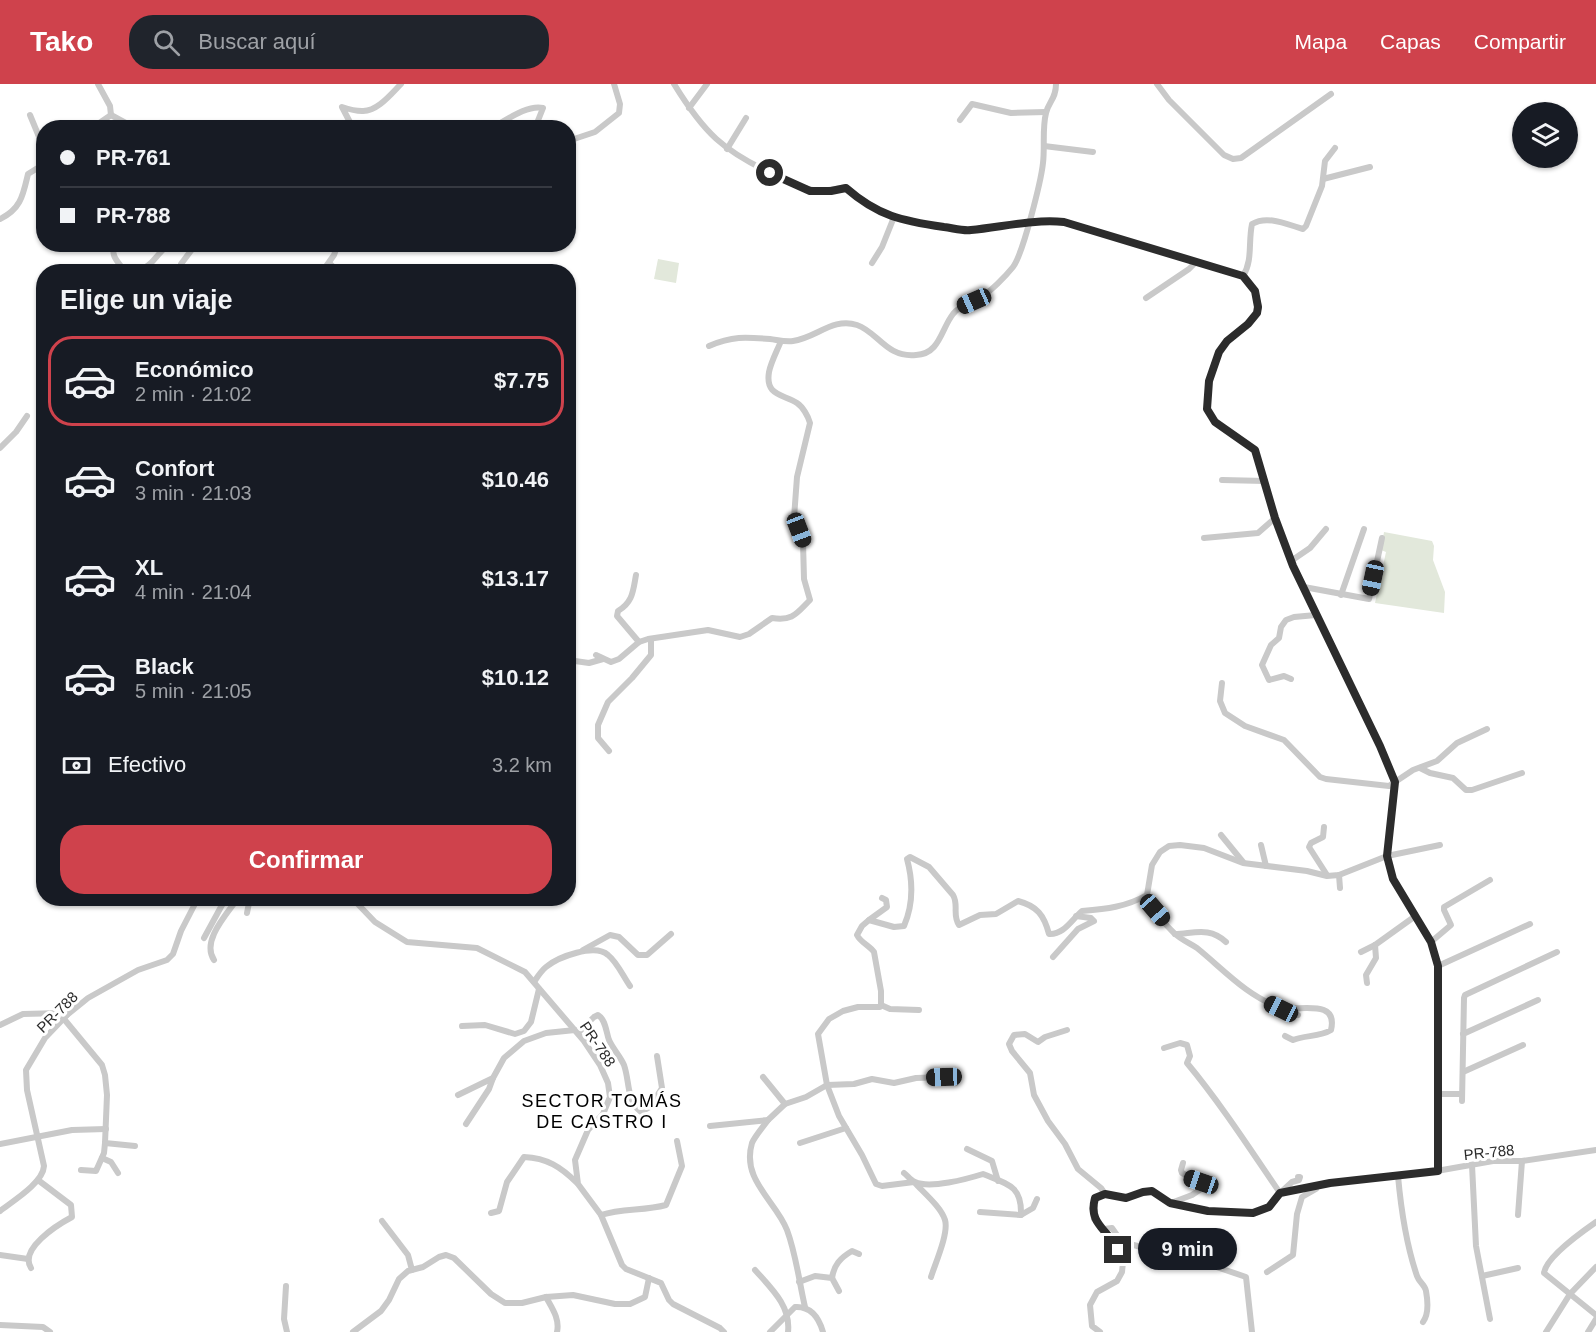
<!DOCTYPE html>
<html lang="es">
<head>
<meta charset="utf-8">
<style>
	body { margin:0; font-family:Arial,sans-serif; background:#20242c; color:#f1f3f6; height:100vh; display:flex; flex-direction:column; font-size:22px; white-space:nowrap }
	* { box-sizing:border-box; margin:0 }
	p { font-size:20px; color:#9ea1a6 }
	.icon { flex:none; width:33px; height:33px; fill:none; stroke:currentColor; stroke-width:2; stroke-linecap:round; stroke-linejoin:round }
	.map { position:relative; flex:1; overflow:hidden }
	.sheet { position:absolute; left:36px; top:180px; width:540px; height:642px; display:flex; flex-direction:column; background:#171b24; border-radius:24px; box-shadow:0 2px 4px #0004 }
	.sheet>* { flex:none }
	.guide { position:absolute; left:36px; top:36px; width:540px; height:132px; border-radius:24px; box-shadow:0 2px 4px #0004; display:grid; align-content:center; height:132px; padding:0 24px; background:#171b24 }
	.fabs { position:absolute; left:1512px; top:18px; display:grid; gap:12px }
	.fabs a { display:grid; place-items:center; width:66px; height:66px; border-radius:50%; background:#171b24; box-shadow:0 2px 4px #0004; font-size:30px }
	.end { position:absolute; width:27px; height:27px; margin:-14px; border:8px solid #2c2c2c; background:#fff; box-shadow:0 0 0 3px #fff }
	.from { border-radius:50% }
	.bubble { position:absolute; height:42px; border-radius:21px; background:#171b24; box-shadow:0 2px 4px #0004; font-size:20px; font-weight:600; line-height:42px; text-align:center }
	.car { position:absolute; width:18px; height:36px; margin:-18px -9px; border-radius:8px; box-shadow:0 0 4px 2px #0007; background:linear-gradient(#222 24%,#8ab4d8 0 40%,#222 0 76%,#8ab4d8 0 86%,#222 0) }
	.guide b { display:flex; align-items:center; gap:21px; height:57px; font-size:22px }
	.guide b+b { border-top:2px solid #363941 }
	.guide i { width:15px; height:15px; background:#f1f3f6 }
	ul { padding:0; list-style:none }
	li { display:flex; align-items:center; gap:18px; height:90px; margin:0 12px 9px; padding:0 12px; border:3px solid transparent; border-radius:24px }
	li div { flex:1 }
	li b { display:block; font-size:22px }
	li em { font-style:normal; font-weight:600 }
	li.selected { border-color:#cf424c }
	li>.icon { width:54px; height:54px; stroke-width:1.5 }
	h2 { padding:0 24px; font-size:27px; line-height:72px }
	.pay { display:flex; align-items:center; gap:15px; height:66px; padding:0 24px; font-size:22px }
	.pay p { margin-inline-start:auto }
	.primary-button { display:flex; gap:12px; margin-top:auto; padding:12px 24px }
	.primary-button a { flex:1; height:69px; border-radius:24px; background:#cf424c; color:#fff; font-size:24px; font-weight:600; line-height:69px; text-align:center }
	header { display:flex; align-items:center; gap:36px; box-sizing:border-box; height:84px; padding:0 30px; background:#cf424c; color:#fff }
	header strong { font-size:28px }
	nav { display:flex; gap:33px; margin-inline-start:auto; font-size:21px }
	.search { width:420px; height:54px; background:#20242c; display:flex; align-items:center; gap:15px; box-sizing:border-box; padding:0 21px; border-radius:24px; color:#9ea1a6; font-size:22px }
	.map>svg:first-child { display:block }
</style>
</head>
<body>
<header>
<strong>Tako</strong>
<div class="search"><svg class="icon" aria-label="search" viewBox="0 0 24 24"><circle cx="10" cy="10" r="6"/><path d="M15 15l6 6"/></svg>Buscar aquí</div>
<nav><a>Mapa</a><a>Capas</a><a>Compartir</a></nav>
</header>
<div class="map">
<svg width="1596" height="1248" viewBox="0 0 1596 1248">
	<rect width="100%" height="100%" fill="#fff"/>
	<g fill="#e2e8db">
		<polygon points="658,175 679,179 676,199 654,195"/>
		<polygon points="1384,448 1432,457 1434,462 1433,476 1445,508 1444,529 1375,519 1386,468 1381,466"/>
	</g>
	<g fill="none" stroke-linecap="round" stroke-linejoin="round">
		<g stroke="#c9c9c9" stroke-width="6">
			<polyline points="98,0 110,22 111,31"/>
			<path d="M674,0C704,49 723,67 775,91C806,105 812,111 846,103C878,132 902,137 944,143C953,144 962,147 971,146C1002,143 1033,135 1064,138L1243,192L1255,207L1259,223L1257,229L1248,240L1227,257L1219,268L1209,297L1207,325L1215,338L1255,366L1275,434L1293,482L1380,662L1395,698L1387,772L1393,795L1431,858L1438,882V1087"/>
			<polyline points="1157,0 1169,16 1224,71 1233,75 1241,74 1331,10"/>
			<polyline points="689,24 707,0"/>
			<polyline points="30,31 42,60 44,71"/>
			<polyline points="111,31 135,44"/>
			<polyline points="960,36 972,20 1011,29 1046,28"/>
			<polyline points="92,44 111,31"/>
			<path d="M353,44L342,23C348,25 355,27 362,27C377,28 391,10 401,0"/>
			<path d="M492,44C505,37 528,20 543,24L535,44"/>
			<polyline points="568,57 595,48 619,29 620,20 614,0"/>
			<polyline points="1044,62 1093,68"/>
			<polyline points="727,65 746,34"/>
			<polyline points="1323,95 1370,83"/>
			<path d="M0,135C21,125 23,111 28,90L44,80"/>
			<path d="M115,160C110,171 117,177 124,186C154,187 149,177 169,160"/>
			<polyline points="329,179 339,188"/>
			<polyline points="872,179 882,163 894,133"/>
			<polyline points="179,188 181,180 196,160"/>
			<polyline points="322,188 334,171 338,160"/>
			<path d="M1243,192C1253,176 1248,159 1252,140C1267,131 1286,140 1303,145L1306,142L1322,102L1325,77L1335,64"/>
			<polyline points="1146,214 1189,185 1196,178"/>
			<path d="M709,262C732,252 745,253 770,255C778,256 785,258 793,257C816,254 833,233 857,241C878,248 886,274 916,271C940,270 941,245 953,230C959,221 972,220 980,214C991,207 1005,193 1013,183C1023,170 1041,97 1043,79C1045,63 1042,45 1046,29C1049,17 1056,15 1056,0"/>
			<polyline points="0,364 16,348 27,332"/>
			<polyline points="1222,396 1265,397"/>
			<polyline points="1204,454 1258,449 1275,434"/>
			<polyline points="1291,477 1310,464 1326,445"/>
			<path d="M636,491C633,507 633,518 618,527L617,532L639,558"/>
			<polyline points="1304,503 1369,515 1382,454"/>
			<polyline points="1341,511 1364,445"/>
			<path d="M596,571L611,578L619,575L639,558L648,555L708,546L740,553L749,550L772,534C793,537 796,530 810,516L804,495L803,458L794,434L797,393L810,339C808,332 803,323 797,319C783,310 765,312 769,288C771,278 777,267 781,257"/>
			<polyline points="568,576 589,579 603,575"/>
			<polyline points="1291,595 1284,592 1269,596 1262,581 1271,561 1279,554 1281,543 1286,536 1294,533 1316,531"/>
			<polyline points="1222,599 1220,617 1225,629 1245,642 1284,656 1320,693 1326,695 1389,702 1413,686 1437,677 1457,659 1487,645"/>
			<polyline points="609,667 598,654 598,641 608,618 632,594 651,571 651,555"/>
			<polyline points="1420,684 1430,689 1453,694 1466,706 1472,706 1522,689"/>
			<polyline points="1324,743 1323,753 1311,759 1309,763 1327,791"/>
			<polyline points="1221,751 1243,778"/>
			<polyline points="1261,761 1266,782"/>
			<polyline points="1339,791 1340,804"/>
			<path d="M1147,811C1154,825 1162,838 1174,849C1180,855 1189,859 1197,864C1223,885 1247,912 1279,923C1294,929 1339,912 1331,946C1320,953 1305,951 1293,956L1285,952"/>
			<polyline points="352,814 375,838 407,858 477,864 525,888 584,957 600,981 608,999 610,1013 603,1030 588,1046 575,1076 578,1100 601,1131 622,1181 626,1185 661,1199 669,1216 673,1220 720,1244 724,1248"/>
			<polyline points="247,829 250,814"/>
			<polyline points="869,836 887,823 886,816 882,814"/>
			<path d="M1175,850C1196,849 1210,843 1226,858"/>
			<polyline points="204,854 222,821 231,814"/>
			<polyline points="1431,858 1451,841 1444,826 1444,823 1490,796"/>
			<polyline points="583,866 610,851 619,853 638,871 647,871 671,850"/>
			<polyline points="1361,868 1375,861 1414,833"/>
			<polyline points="1053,873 1078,845 1094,837 1091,834 1076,832"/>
			<path d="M214,876C201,857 227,830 238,814"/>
			<polyline points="1438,882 1530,840"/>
			<path d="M534,898C538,892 541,887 546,883C558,873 595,859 608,871C617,878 623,892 630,902"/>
			<polyline points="1367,899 1366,891 1376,874 1375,861"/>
			<polyline points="881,921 890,925 919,926"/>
			<polyline points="1284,926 1298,931"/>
			<polyline points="64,935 102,981 105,991 107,1011 105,1059 104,1069 96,1087 81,1086"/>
			<polyline points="0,941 23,930 62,929 67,931"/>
			<polyline points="462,942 485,941 515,950 524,947 531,938 539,905"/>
			<polyline points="1067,946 1045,953 1038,958 1025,950 1014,951 1009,960 1012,967 1030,989 1034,1011 1048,1037 1065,1060 1078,1085 1101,1104 1105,1110"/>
			<path d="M578,949L594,933L598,931C606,936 606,948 609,956C613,965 620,972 624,981C630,998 626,1016 641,1028L650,1023L662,1004L657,972"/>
			<polyline points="1463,950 1538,916"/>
			<path d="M1164,964L1180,959L1187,961L1190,972L1187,979C1221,1020 1250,1065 1280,1109L1292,1098L1299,1096L1300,1093H1298"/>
			<polyline points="1463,988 1523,961"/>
			<polyline points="763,993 785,1020"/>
			<polyline points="1438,1010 1462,1010"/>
			<polyline points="458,1011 493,994 504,974 524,957 546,949 575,946"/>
			<polyline points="1462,1017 1464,914 1465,911 1557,868"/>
			<path d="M768,1036C763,1043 755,1052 752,1059C741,1096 776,1117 787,1146C796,1170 799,1197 805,1223"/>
			<polyline points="466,1040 489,1005 493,994"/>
			<polyline points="710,1042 768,1036 785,1020 806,1013 827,1001 854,1000 872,995 894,999 916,994 944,993 951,994 956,999"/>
			<polyline points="105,1059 135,1062"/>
			<polyline points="800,1059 846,1044"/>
			<polyline points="0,1060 72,1046 106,1045"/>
			<polyline points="967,1065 992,1077 998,1097"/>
			<polyline points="102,1074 111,1078 118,1089"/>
			<polyline points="1472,1081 1476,1162 1490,1235"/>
			<path d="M904,1089C907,1091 911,1097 915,1098C930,1105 967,1095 983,1090C1007,1100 1022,1101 1021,1131"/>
			<path d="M1398,1092C1401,1125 1406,1160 1417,1192C1419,1198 1425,1201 1426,1207C1428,1218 1429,1230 1423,1238"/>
			<polyline points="1171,1119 1192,1111 1204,1103 1204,1100 1182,1089 1181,1086 1183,1079"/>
			<path d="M0,1127C13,1117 43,1099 44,1082L27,1006L26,986L45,954L67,931L88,914L138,886L167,876L173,870L181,847L198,814"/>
			<polyline points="980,1128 1021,1131 1033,1124 1037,1115"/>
			<path d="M491,1129L499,1127L507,1098L524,1073C547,1074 561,1083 577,1099"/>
			<path d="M601,1131C622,1124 644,1127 666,1121L682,1082L677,1057"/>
			<polyline points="1518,1131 1522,1077"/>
			<polyline points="382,1137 408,1171 412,1186"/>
			<path d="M1596,1138C1583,1147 1546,1173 1544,1189L1596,1231"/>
			<polyline points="1104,1145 1112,1144 1119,1154 1126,1159 1145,1164 1161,1173 1199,1177 1246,1193 1252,1248"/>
			<polyline points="0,1171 28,1175"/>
			<path d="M31,1184C19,1165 57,1141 72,1133L71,1121L38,1096"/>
			<path d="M755,1186C771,1204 791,1222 788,1248"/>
			<polyline points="1267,1188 1293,1171 1297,1130 1302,1113 1316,1105"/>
			<polyline points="1482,1192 1518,1184"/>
			<path d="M931,1193C935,1180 949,1149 945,1136C941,1123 924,1109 914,1098L882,1102L876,1100L862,1071L839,1032L827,1001L818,950L829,935L843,927L858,923H880L881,921V907L874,868C869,861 861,859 857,851L862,842L869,836L894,843L904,842C913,821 913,797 907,775L910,773L929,783L953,811C959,821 952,831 959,841L980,831L996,830L1018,817C1037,822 1044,831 1049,850C1064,851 1072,835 1082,827C1106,825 1126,823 1147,811L1152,781L1160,768L1169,762L1180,761L1204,764L1243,779L1307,787L1327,792L1339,791L1387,772L1440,761"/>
			<path d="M832,1194C834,1181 840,1174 852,1167L859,1170"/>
			<polyline points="799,1198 815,1192 832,1194 839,1207"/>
			<polyline points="286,1202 284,1235 287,1248"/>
			<path d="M546,1213C552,1224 560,1235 557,1248"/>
			<polyline points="0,1241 43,1243 50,1248"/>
			<polyline points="353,1248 381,1227 389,1216 399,1195 408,1187 423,1183 439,1173 446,1171 454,1174 491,1210 505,1219 522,1219 546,1213 573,1211 615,1220 630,1220 645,1213 649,1194"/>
			<path d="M770,1248L795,1223C811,1222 819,1234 823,1248"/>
			<polyline points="1100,1248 1092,1242 1090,1221 1097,1208 1117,1197 1122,1188 1123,1178 1112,1155 1094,1135 1092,1125 1095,1114 1105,1110 1126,1114 1143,1108 1152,1107 1170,1119 1208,1127 1253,1129 1269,1123 1280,1109 1330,1099 1431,1088 1493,1077 1522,1077 1596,1066"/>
			<polyline points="1546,1248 1570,1210 1596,1183"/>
			<polyline points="1588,1248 1596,1235"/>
		</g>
	</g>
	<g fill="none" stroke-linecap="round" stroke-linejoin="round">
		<path stroke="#2c2c2c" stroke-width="8" d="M770,89L810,107H831L846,104C878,132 902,137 944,143C953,144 962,147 971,146C1002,143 1033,135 1064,138L1243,192L1255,207L1258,223L1257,229L1248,240L1227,257L1219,268L1209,297L1207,325L1215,338L1255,366L1275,434L1293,482L1380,662L1395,698L1387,772L1393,795L1431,858L1438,882V1087L1330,1099L1280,1109L1269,1123L1253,1129L1208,1127L1170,1119L1152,1107L1143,1108L1126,1114L1105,1110L1095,1114C1088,1140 1107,1144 1118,1166"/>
	</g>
	<g text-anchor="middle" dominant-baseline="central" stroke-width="6" stroke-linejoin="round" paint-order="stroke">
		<g font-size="15" fill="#2c2c2c" stroke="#fff">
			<text transform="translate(57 928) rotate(-45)">PR-788</text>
			<text transform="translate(598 960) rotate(56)">PR-788</text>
			<text transform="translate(1489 1068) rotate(-6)">PR-788</text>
		</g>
		<g font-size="18" letter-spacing="1.5" fill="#000" stroke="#fff">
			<text x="602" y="1017">SECTOR TOMÁS<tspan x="602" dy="21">DE CASTRO I</tspan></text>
		</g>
	</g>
</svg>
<div class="fabs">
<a><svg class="icon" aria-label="layers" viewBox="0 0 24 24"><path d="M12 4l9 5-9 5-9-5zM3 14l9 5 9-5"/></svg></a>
</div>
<i class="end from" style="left:770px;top:89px"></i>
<i class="end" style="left:1118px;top:1166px"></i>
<div class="bubble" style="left:1138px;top:1144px;width:99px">9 min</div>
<i class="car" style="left:974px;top:217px;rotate:246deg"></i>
<i class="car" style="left:799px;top:446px;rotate:159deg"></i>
<i class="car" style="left:1373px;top:494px;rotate:192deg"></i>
<i class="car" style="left:1155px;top:826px;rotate:139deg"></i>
<i class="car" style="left:1281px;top:925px;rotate:296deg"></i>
<i class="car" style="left:944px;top:993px;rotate:268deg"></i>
<i class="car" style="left:1201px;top:1098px;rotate:289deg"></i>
<div class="guide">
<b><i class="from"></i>PR-761</b>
<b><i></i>PR-788</b>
</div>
<section class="sheet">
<h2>Elige un viaje</h2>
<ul>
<li class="selected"><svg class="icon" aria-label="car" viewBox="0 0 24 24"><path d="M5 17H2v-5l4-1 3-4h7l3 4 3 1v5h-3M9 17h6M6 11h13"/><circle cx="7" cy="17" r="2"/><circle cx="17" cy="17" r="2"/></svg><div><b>Económico</b><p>2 min · 21:02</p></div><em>$7.75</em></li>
<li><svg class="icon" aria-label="car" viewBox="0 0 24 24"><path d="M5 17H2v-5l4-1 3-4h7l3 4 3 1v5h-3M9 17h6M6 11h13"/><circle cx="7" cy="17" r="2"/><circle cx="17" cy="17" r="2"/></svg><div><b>Confort</b><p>3 min · 21:03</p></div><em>$10.46</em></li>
<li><svg class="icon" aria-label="car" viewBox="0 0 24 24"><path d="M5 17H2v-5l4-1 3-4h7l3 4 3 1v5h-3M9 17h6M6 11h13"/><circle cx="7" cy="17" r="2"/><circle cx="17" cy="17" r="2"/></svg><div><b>XL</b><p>4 min · 21:04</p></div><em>$13.17</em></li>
<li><svg class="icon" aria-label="car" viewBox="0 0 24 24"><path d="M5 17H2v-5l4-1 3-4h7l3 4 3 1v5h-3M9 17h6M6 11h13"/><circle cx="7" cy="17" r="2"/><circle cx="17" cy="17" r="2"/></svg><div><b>Black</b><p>5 min · 21:05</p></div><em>$10.12</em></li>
</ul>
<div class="pay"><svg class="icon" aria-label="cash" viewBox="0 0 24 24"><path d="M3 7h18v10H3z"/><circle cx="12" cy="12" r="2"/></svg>Efectivo<p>3.2 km</p></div>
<div class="primary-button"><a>Confirmar</a></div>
</section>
</div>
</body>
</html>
